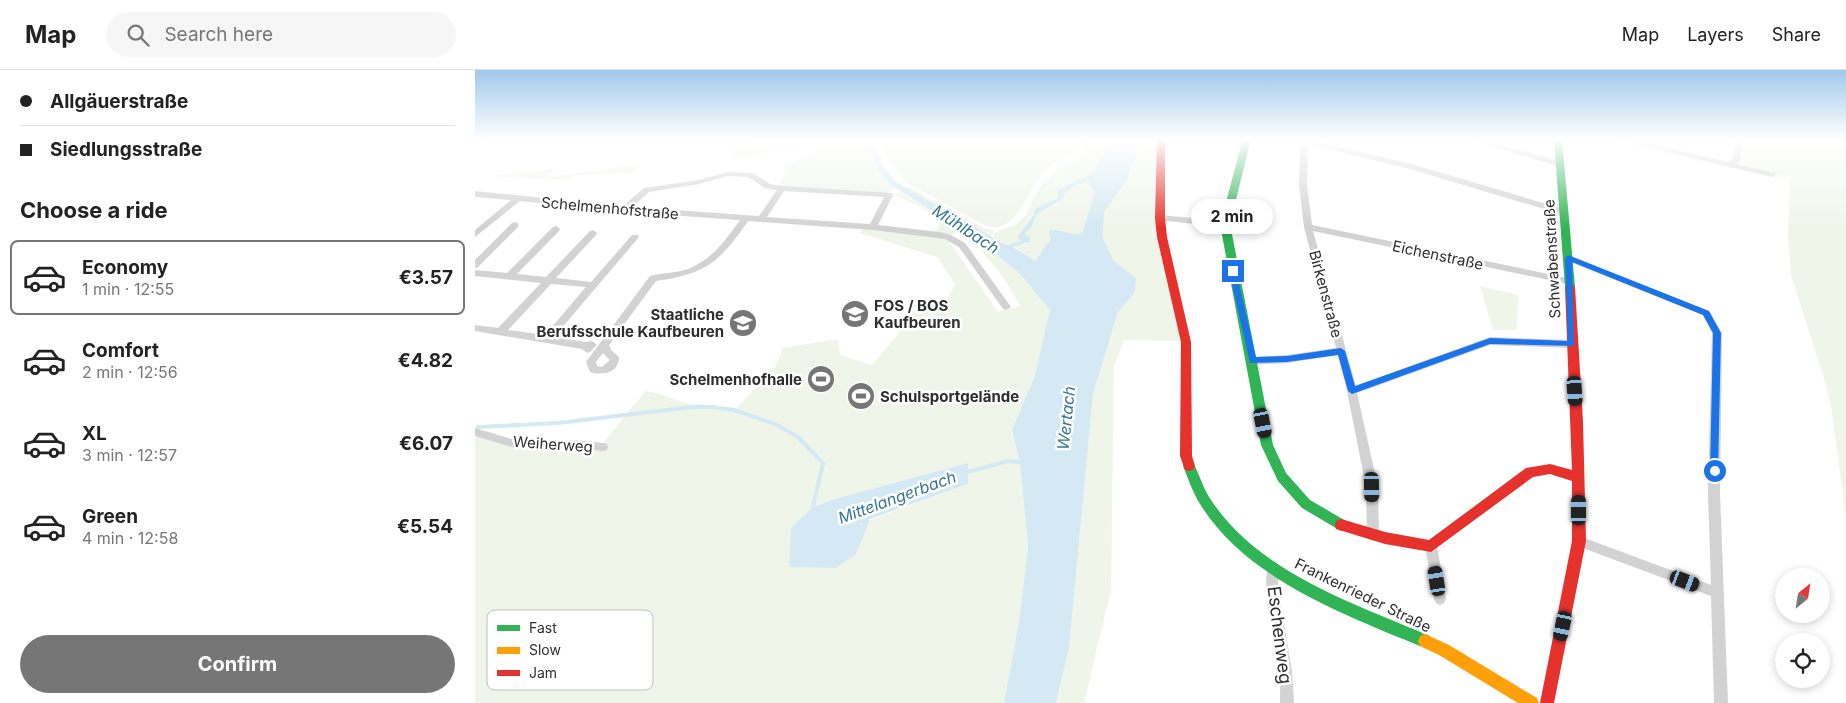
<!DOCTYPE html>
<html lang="en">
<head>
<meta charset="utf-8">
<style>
	body { margin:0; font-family:Inter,sans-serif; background:#f6f6f6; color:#222; height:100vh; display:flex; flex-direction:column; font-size:19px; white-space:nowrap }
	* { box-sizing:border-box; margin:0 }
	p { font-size:16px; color:#767676 }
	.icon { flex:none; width:28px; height:28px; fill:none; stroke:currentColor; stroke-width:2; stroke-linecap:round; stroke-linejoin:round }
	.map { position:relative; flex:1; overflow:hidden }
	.drawer { display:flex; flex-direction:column; background:#fff; width:475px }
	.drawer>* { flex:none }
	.top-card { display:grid; align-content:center; height:110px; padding:0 20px; background:#fff }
	.needle { width:32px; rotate:30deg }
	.tools { position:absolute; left:1300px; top:498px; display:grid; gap:10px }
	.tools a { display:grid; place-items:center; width:55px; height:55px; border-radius:50%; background:#fff; box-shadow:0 2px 8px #0003; font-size:25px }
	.end { position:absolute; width:22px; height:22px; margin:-11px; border:6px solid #1a73e8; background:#fff; box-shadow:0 0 0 2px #fff }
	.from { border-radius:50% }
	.bubble { position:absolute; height:35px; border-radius:18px; background:#fff; box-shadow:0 2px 8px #0003; font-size:16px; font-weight:700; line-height:35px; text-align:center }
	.car { position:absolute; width:15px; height:30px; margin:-15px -8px; border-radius:6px; box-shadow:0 0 4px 1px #0007; background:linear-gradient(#222 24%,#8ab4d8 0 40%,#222 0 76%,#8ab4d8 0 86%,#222 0) }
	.top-card b { display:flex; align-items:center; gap:18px; height:48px; font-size:19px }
	.top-card b+b { border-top:1px solid #e0e0e0 }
	.top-card i { width:12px; height:12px; background:#222 }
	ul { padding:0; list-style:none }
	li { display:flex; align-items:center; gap:15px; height:75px; margin:0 10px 8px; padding:0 10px; border:2px solid transparent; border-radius:8px }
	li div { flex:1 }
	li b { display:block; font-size:19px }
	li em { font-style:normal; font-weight:700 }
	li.current { border-color:#767676 }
	li>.icon { width:45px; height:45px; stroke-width:1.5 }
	h2 { padding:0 20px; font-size:22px; line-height:60px }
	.action { display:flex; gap:10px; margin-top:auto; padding:10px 20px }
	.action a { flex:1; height:58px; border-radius:30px; background:#767676; color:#fff; font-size:20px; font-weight:700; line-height:58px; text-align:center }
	header { display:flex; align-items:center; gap:30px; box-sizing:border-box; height:70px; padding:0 25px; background:#fff; border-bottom:1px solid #e0e0e0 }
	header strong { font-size:24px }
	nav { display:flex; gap:28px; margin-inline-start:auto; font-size:18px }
	.search { width:350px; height:45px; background:#f6f6f6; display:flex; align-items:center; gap:12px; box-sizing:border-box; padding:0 18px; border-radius:28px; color:#767676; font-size:19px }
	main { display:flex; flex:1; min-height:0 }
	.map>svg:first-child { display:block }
</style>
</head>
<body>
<header>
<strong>Map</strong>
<div class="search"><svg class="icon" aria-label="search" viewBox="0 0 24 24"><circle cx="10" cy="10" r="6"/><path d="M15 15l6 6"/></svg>Search here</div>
<nav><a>Map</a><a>Layers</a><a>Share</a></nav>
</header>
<main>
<section class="drawer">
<div class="top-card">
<b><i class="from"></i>Allgäuerstraße</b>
<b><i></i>Siedlungsstraße</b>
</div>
<h2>Choose a ride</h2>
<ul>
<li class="current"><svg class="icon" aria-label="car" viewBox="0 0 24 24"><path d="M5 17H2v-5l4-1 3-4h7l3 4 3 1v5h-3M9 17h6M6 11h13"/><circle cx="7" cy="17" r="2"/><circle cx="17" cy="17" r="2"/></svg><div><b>Economy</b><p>1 min · 12:55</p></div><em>€3.57</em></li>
<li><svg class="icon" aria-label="car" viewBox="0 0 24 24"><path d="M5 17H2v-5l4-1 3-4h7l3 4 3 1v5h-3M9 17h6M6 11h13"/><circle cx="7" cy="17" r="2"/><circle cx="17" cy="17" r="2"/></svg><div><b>Comfort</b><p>2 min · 12:56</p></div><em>€4.82</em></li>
<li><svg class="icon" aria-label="car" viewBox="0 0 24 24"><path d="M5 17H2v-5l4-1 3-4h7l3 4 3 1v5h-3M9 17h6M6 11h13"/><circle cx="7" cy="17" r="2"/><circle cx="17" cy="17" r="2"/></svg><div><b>XL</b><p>3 min · 12:57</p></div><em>€6.07</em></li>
<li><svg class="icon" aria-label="car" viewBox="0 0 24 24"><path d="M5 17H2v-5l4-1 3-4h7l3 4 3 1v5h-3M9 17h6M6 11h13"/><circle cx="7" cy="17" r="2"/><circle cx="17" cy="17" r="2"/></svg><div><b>Green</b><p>4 min · 12:58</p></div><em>€5.54</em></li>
</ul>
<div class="action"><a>Confirm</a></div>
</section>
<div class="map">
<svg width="1371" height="633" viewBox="0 0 1371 633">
	<rect width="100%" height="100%" fill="#fff"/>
	<g fill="#f0f5ea" fill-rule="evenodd">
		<polygon points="309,69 392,69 402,99 420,118 413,123 303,117 315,95 346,78 340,73 257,90 259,75"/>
		<path d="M406,69H607C596,89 587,86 572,99C552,117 543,165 511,156L432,113L409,83Z"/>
		<polygon points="612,69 636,69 622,96 616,104 585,119 584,126 555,147 542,167 547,171 533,175 518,169 519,163 542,154 550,146 564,118 580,101 598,92 609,82 606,80"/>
		<polygon points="665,69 683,69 681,111 706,271 649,270 639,296 636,520 609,633 581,633 594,578 618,324 643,242 660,222 661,208 638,191 628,171 629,142 652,110"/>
		<polygon points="1270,69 1371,69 1371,448 1357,343 1351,315 1316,205 1313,165 1315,109 1267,95"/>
		<polygon points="161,95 158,103 102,105 94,110 16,106 79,99 73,105 84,106"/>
		<path d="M616,110L614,113L621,123L607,163C594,166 586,157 574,161L577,170L568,179L561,191L538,176L552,174L553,166L549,163L556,158L562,144L583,133L591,122L600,115Z"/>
		<polygon points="434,117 509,158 519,160 517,166 514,167 431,118"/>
		<polygon points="425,122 507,172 502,174 495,167 486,162 475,165 461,163 467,150 459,144 420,125"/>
		<path d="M387,158L472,168L523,242L545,236L530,210L504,177L509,174L545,204L575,240L559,308L537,360L545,393L553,477L544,551L529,633H0V368L5,365L42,377L126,376L171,320L218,335L217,337C254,338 290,347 321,367C331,373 338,388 349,393C326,361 296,352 260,340L300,297L308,278L363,269L365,285L397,295L446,236L464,241L468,238L480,214L462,187L385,163ZM493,393V414L395,450L316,475V458L338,437L363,428Z"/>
		<polygon points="1005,216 1043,225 1042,260 1018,260"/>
	</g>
	<g fill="#d4e9f3" fill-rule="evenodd">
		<path d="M392,69H399L400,76L409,97L421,112L527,173L533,175L546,171L542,167L559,144L560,139L583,128V120L616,104L622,96L636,69H665L652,110L629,142L628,168L638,190L661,208L660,222L643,242L618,324L594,578L581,633H529L544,551L553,477L545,393L537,360L559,308L575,240L545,204L509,174L416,115L402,99ZM615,111L614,113L620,123L607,163C594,166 587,158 574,160L576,170L568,179L561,191L538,177L555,172V168L550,163L556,158L562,144L586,130L591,122L600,115Z"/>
		<polygon points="493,393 493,414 395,449 381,484 361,498 314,497 316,458 338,437 363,428"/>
	</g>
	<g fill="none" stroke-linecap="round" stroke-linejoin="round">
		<g stroke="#d4e9f3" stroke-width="4">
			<polyline points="3,357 83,353 217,337 237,337 259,340 300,354 323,367 348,393 338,437 341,440"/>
			<polyline points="489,403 533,391 549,392"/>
		</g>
		<g fill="#d2d2d2" fill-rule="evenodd">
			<polygon points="816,69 832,69 940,95 1092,140 1093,142 1089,145 935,99 833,74 832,115 837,155 1093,208 1097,211 1093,214 838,161 881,316 1015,267 1097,270 1102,274 1097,278 1015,275 882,323 903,417 904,466 902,470 898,471 894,470 892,466 891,417 872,321 863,285 812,293 777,295 772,291 777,287 812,285 861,278 829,157 824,115 825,72"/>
			<polygon points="992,69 1004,69 1088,92 1089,94 1088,96 1082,96"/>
			<polygon points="1141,69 1154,69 1252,92 1258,90 1259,69 1267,69 1266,91 1261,94 1300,103 1301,105 1297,107 1145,71"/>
			<path d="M253,102L278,103L295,114L307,116L417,123L418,125L403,155L465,162L476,165L490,173L536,237L531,240L528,239L484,177L470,169L398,160L273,151C245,192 231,204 181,211L134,275L137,281L144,287C144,303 127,306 115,302L111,292L175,206C186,203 199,203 210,200C235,192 250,171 265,150L150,142L45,131L0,167V160L36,130L0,127V121L148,136L169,118L224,110ZM253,106L273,107L290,118L302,120L284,146L157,137L174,122L224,114ZM309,121L409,127L395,154L292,147ZM128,283L134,289V291L127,297L122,296L121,292Z"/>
			<polygon points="685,145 750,151 754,154 750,157 682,150 681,148"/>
			<polygon points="40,152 43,153 43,157 3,197 0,198 0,190 37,153"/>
			<path d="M81,156L85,159L84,161L42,204L71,207L115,161L118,160L122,163L121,165L81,208L116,212L157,165H163L164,167L79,267L111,272L117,271L122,275L115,282L112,283L107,279L0,261V255L23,258L66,213L0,206V200L32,203L78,157ZM76,214L111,217L70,265L33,260Z"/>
			<polygon points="1093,185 1234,241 1247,263 1245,423 1253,633 1239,633 1236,526 1100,475 1098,471 1100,467 1104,466 1236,515 1233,423 1237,263 1228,245 1090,190 1089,188"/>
			<polygon points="0,358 43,371 100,370 128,373 132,374 133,377 132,380 128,381 100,378 43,379 0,366"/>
			<polygon points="956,471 960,472 962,476 971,529 969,533 965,535 961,533 959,529 950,476 952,472"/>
			<path d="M798,492L802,494L804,498L803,518L817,601L819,633H805C805,621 806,609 804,598C800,574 785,515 794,494Z"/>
		</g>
		<g fill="#30b455" fill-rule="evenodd">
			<polygon points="768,69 776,69 755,154 798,375 811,403 835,430 871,451 872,455 871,459 866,461 827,438 803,411 786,375 745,154"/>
			<polygon points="1079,69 1087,69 1100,217 1095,221 1090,217"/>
			<path d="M714,391L718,392C724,404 728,417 734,427C782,502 877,533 955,566L957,571L955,576L950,578C872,546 771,509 725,434C718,423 713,408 708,396L710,392Z"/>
		</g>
		<polygon fill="#ff9f0a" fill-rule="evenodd" points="950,564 974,575 1062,628 1064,633 1043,633 964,585 945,576 943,571 945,566"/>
		<g fill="#e5322d" fill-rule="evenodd">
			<polygon points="682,69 690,69 690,148 692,167 716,272 717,386 720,396 718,400 714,401 710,400 705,386 706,272 682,167 680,148"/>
			<polygon points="1095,213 1100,217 1108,351 1111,471 1079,633 1065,633 1097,471 1097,411 1075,404 1058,407 956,482 910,474 861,459 860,455 861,451 866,449 910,462 954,470 1051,398 1075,394 1097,400 1090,217"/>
		</g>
		<polyline stroke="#b9b9b9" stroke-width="2.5" stroke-dasharray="4.5 3" stroke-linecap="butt" points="0,72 23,69"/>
	</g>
	<linearGradient id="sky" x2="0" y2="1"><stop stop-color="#a0c9ec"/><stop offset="0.44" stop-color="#fff"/><stop offset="1" stop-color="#fff" stop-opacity="0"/></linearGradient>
	<rect width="1371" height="158" fill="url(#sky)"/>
	<polygon fill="#1a73e8" points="1093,185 1234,241 1246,263 1243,404 1236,404 1235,401 1238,263 1228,245 1097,192 1099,276 1015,274 877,324 873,321 863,285 812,292 775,293 754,201 758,198 761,201 781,287 812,286 866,278 870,281 880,316 1015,268 1093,271 1090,188"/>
	<defs>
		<symbol id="school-disc" viewBox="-11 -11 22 22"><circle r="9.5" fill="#767676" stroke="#fff"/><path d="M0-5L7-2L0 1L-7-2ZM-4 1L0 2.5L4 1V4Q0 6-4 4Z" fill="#fff"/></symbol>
		<symbol id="stadium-disc" viewBox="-11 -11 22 22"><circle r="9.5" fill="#767676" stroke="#fff"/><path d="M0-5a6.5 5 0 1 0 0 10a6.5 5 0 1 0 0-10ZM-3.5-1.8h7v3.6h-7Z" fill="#fff"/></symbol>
	</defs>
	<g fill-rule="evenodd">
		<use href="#school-disc" x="364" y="228" width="32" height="32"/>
		<use href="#school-disc" x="252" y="237" width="32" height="32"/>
		<use href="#stadium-disc" x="330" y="293" width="32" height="32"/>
		<use href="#stadium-disc" x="370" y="310" width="32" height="32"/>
	</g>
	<g text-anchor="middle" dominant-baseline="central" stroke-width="5" stroke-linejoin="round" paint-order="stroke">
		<g font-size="15" fill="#2d2d2d" stroke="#fff">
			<text transform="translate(135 138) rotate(5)">Schelmenhofstraße</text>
			<text transform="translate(963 185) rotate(12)">Eichenstraße</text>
			<text transform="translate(1077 189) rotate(-93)">Schwabenstraße</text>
			<text transform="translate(851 224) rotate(75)">Birkenstraße</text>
			<text transform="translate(78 374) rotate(4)">Weiherweg</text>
			<text transform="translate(888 525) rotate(26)">Frankenrieder Straße</text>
		</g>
		<g font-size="15" font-weight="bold" fill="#2d2d2d" stroke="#fff" text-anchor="start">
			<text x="399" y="235">FOS / BOS<tspan x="399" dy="17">Kaufbeuren</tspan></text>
			<text x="249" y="244" text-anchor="end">Staatliche<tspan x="249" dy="17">Berufsschule Kaufbeuren</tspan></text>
			<text x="327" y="309" text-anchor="end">Schelmenhofhalle</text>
			<text x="405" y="326">Schulsportgelände</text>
		</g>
		<g font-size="16" font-style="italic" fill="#347595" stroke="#fff">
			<text transform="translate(491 159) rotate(33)">Mühlbach</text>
			<text transform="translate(591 348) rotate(-84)">Wertach</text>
			<text transform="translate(422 427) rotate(-20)">Mittelangerbach</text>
		</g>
		<g font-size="18" fill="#2d2d2d" stroke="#fff">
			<text transform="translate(805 565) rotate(83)">Eschenweg</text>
		</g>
	</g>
	<rect x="12" y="540" width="166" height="80" rx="8" fill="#fff" stroke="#c0c0c0" stroke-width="1"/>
	<rect x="22" y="555" width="23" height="6" fill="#30b455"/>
	<rect x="22" y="577" width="23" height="7" fill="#ff9f0a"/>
	<rect x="22" y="600" width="23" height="6" fill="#e5322d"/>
	<g font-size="14" fill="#2d2d2d">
		<text x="54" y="563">Fast</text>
		<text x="54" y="585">Slow</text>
		<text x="54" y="608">Jam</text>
	</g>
</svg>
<div class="tools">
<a><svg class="needle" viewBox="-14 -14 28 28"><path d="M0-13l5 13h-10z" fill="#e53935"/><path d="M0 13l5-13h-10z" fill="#767676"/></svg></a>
<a><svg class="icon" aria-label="locate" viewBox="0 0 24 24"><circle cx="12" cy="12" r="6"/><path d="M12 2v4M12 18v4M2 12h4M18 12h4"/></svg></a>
</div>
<i class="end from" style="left:1240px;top:401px"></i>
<i class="end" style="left:758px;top:201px"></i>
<div class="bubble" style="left:716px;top:129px;width:82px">2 min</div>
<i class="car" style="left:1100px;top:321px;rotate:176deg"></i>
<i class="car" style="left:788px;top:353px;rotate:169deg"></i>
<i class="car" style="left:897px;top:417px;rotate:179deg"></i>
<i class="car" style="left:1104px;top:440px;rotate:0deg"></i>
<i class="car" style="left:962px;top:511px;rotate:351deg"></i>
<i class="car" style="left:1210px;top:511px;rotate:111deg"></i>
<i class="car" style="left:1088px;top:556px;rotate:192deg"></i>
</div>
</main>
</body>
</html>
